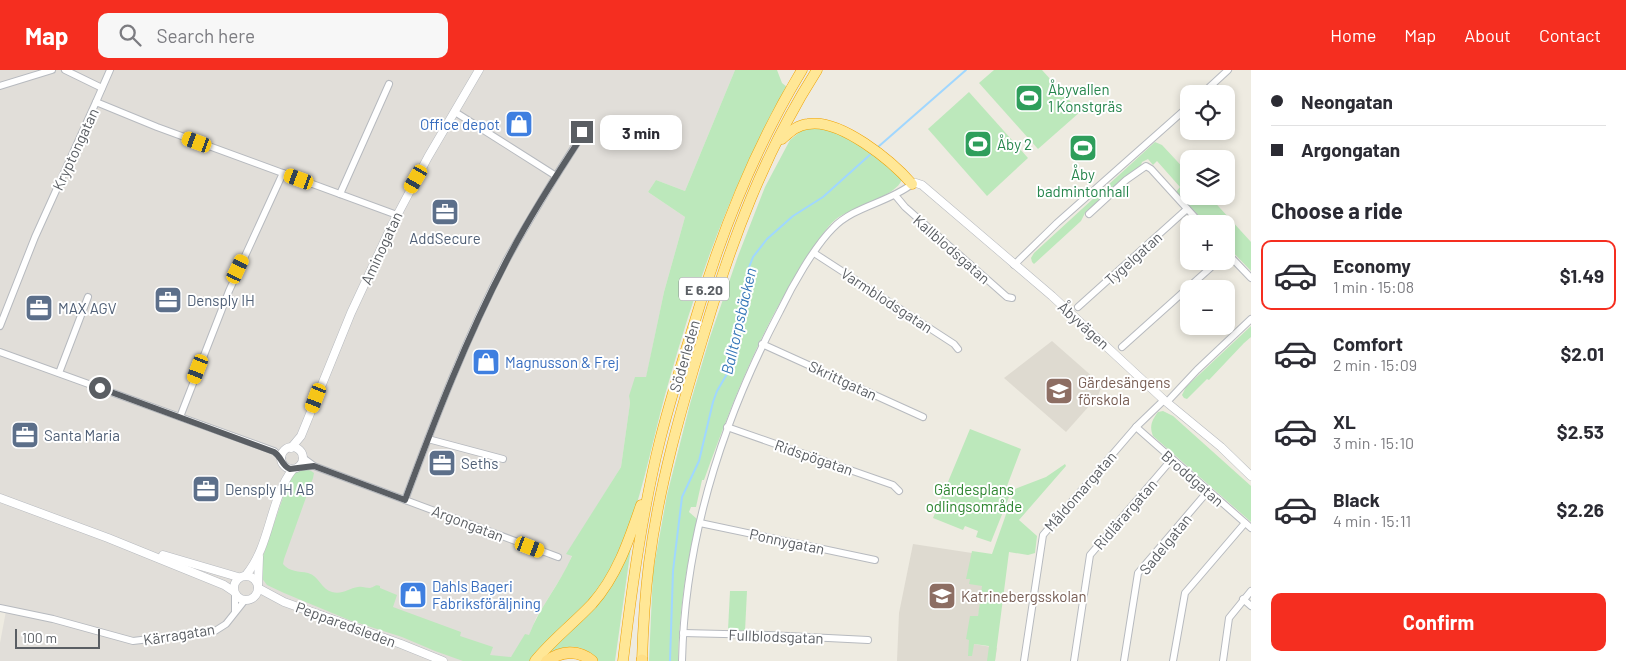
<!DOCTYPE html>
<html lang="en">
<head>
<meta charset="utf-8">
<style>
	body { margin:0; font-family:Barlow,sans-serif; background:#f7f7f7; color:#2b2b33; height:100vh; display:flex; flex-direction:column; font-size:19px; white-space:nowrap }
	* { box-sizing:border-box; margin:0 }
	p { font-size:16px; color:#7c7c81 }
	.icon { flex:none; width:28px; height:28px; fill:none; stroke:currentColor; stroke-width:2; stroke-linecap:round; stroke-linejoin:round }
	.map { position:relative; flex:1; overflow:hidden }
	.details { display:flex; flex-direction:column; background:#fff; width:375px }
	.details>* { flex:none }
	.banner { display:grid; align-content:center; height:110px; padding:0 20px; background:#fff }
	.fabs { position:absolute; left:1180px; top:15px; display:grid; gap:10px }
	.fabs a { display:grid; place-items:center; width:55px; height:55px; border-radius:10px; background:#fff; box-shadow:0 2px 8px #0003; font-size:25px }
	.scale { position:absolute; left:15px; bottom:12px; width:85px; box-sizing:border-box; padding-left:5px; border:2px solid #5a5e63; border-top:0; font-size:14px; line-height:18px; white-space:nowrap; color:#5a5e63; -webkit-text-stroke:4px #fff; paint-order:stroke }
	.end { position:absolute; width:22px; height:22px; margin:-11px; border:6px solid #5a5e63; background:#fff; box-shadow:0 0 0 2px #fff }
	.from { border-radius:50% }
	.bubble { position:absolute; height:35px; border-radius:10px; background:#fff; box-shadow:0 2px 8px #0003; font-size:16px; font-weight:700; line-height:35px; text-align:center }
	.car { position:absolute; width:15px; height:30px; margin:-15px -8px; border-radius:6px; box-shadow:0 0 4px 1px #0007; background:linear-gradient(#f5c518 24%,#345 0 40%,#f5c518 0 76%,#345 0 86%,#f5c518 0) }
	.banner b { display:flex; align-items:center; gap:18px; height:48px; font-size:19px }
	.banner b+b { border-top:1px solid #e1e1e2 }
	.banner i { width:12px; height:12px; background:#2b2b33 }
	ul { padding:0; list-style:none }
	li { display:flex; align-items:center; gap:15px; height:70px; margin:0 10px 8px; padding:0 10px; border:2px solid transparent; border-radius:10px }
	li div { flex:1 }
	li b { display:block; font-size:19px }
	li em { font-style:normal; font-weight:700 }
	li.selected { border-color:#f52e20 }
	li>.icon { width:45px; height:45px; stroke-width:1.5 }
	h2 { padding:0 20px; font-size:22px; line-height:60px }
	.primary-button { display:flex; gap:10px; margin-top:auto; padding:10px 20px }
	.primary-button a { flex:1; height:58px; border-radius:10px; background:#f52e20; color:#fff; font-size:20px; font-weight:700; line-height:58px; text-align:center }
	header { display:flex; align-items:center; gap:30px; box-sizing:border-box; height:70px; padding:0 25px; background:#f52e20; color:#fff }
	header strong { font-size:24px }
	nav { display:flex; gap:28px; margin-inline-start:auto; font-size:18px }
	.search { width:350px; height:45px; background:#f7f7f7; display:flex; align-items:center; gap:12px; box-sizing:border-box; padding:0 18px; border-radius:10px; color:#7c7c81; font-size:19px }
	main { display:flex; flex:1; min-height:0 }
	.map>svg:first-child { display:block }
</style>
</head>
<body>
<header>
<strong>Map</strong>
<div class="search"><svg class="icon" aria-label="search" viewBox="0 0 24 24"><circle cx="10" cy="10" r="6"/><path d="M15 15l6 6"/></svg>Search here</div>
<nav><a>Home</a><a>Map</a><a>About</a><a>Contact</a></nav>
</header>
<main>
<div class="map">
<svg width="1251" height="591" viewBox="0 0 1251 591">
	<rect width="100%" height="100%" fill="#eeebe1"/>
	<polygon fill="#e1ded9" points="0,0 735,0 685,121 656,110 648,122 685,147 664,222 646,308 629,326 630,333 621,397 567,484 572,485 568,496 536,548 529,566 508,591 0,591 0,573 6,541 0,540"/>
	<g fill="#dedad0">
		<polygon points="1052,271 1102,315 1098,326 1066,362 1004,308"/>
		<polygon points="913,474 972,483 984,508 974,574 997,578 995,591 897,591 899,543"/>
	</g>
	<g fill="#bce8bb">
		<path d="M735,0H777L782,13L787,17C772,45 757,72 744,101C713,168 689,240 669,311C651,372 640,446 610,502C591,537 555,560 530,591H463L435,581L402,567L349,550L284,523L267,515L261,507L262,489L289,410C295,401 304,395 314,403L313,408L284,489L283,494C289,502 299,501 308,503C319,506 321,519 332,522C342,525 349,518 358,517C362,516 366,518 370,518C375,517 375,514 380,516V518L397,525L393,537L461,562L460,566L493,577L490,585L511,587L525,564L529,565C540,536 560,514 572,486L566,484L621,397L630,333L629,326L635,307H646L664,222L685,147L648,122L656,110L685,121Z"/>
		<polygon points="994,0 1042,0 1080,42 1038,79 979,13"/>
		<polygon points="969,22 1028,88 987,126 928,59"/>
		<path d="M808,58C846,55 876,86 902,109C897,127 850,137 835,150C831,153 828,157 825,161C816,172 809,184 802,196C759,262 731,336 704,410H702L696,437H691L689,442L697,449C686,496 679,543 678,591H649L653,502L667,425L690,334L710,267L738,186L765,117L790,70L801,61Z"/>
		<polygon points="1155,72 1162,75 1189,104 1189,126 1209,126 1251,172 1251,201 1226,175 1226,154 1207,154 1176,122 1180,117 1157,91 1153,95 1148,89 1142,92 1141,95 1085,143 1081,151 1034,194 1032,192 1031,188 1034,183"/>
		<polygon points="1251,256 1251,267 1244,273 1209,310 1207,309 1187,329 1184,328 1182,325 1186,317"/>
		<path d="M1163,341L1173,346L1251,416V452L1153,366C1149,356 1152,350 1158,342Z"/>
		<polygon points="970,359 1021,379 1004,424 1009,427 991,472 976,467 978,461 965,456 963,460 933,448"/>
		<polygon points="1065,394 1066,396 1019,450 1037,466 1035,483 1028,485 1009,482 995,591 987,591 989,576 974,574 972,586 968,586 969,570 966,569 970,546 978,546 982,516 969,514 970,509 966,509 972,481 992,484 1015,419 1046,407"/>
		<path d="M630,476L631,477L615,591H598C581,571 564,575 544,586L583,549Z"/>
		<polygon points="730,521 747,521 745,561 728,560"/>
	</g>
	<g fill="none" stroke-linecap="round" stroke-linejoin="round">
		<g stroke="#a0d7ff" stroke-width="2">
			<polyline points="878,77 966,0"/>
			<polyline points="670,591 673,501 682,427 699,391 713,332 717,321 730,299 735,257 740,245 748,200 753,187 767,169 793,146 823,127 873,82"/>
		</g>
		<defs>
			<g id="minor">
				<polyline points="65,0 102,18"/>
				<polyline points="0,16 52,0"/>
				<polyline points="1202,24 1228,0"/>
				<polyline points="96,32 110,0"/>
				<polyline points="556,106 582,65 582,62"/>
				<polyline points="340,124 389,14"/>
				<polyline points="895,125 905,137 1007,227 1012,228"/>
				<polyline points="1089,144 1126,110 1146,96 1151,99 1201,154"/>
				<polyline points="1226,182 1251,208"/>
				<polyline points="814,183 954,274 958,279"/>
				<polyline points="1014,195 1057,153 1189,36"/>
				<polyline points="1078,237 1187,139"/>
				<polyline points="0,256 35,167 96,32 157,57 397,145"/>
				<polyline points="762,274 923,347"/>
				<polyline points="1122,277 1218,191"/>
				<polyline points="0,282 274,381 282,388"/>
				<polyline points="59,303 88,227"/>
				<polyline points="1167,332 1197,300 1251,249"/>
				<polyline points="180,347 229,221 283,103"/>
				<polyline points="727,357 893,415 899,421"/>
				<polyline points="1136,357 1251,458"/>
				<polyline points="428,369 503,389"/>
				<polyline points="303,388 314,396 558,487"/>
				<polyline points="299,397 312,396"/>
				<path d="M405,430C435,349 466,268 506,191C522,162 539,134 556,106L455,42"/>
				<polyline points="700,453 875,490"/>
				<polyline points="1243,529 1251,536"/>
				<polyline points="0,538 53,549 133,571 215,561 226,554 245,530"/>
				<polyline points="235,541 235,525"/>
				<polyline points="683,563 768,565 868,570"/>
				<path d="M682,591C685,467 723,349 780,241C792,216 814,177 833,158C854,136 888,133 912,114"/>
				<polyline points="1024,591 1043,465 1136,357 1164,330"/>
				<polyline points="1074,591 1090,485 1172,389"/>
				<polyline points="1124,591 1138,503 1208,421"/>
				<polyline points="1173,591 1185,523 1245,453"/>
				<polyline points="1223,591 1229,548 1251,521"/>
			</g>
			<g id="tertiary">
				<polyline points="912,114 916,113 922,115 1052,226 1164,330 1221,377 1251,406"/>
				<circle cx="292" cy="388" r="11"/>
				<polyline points="291,378 301,366 351,243 392,155 428,87 479,0"/>
				<polyline points="0,428 108,468 224,515 233,521"/>
				<polyline points="163,485 238,507"/>
				<path d="M246,505C271,475 269,430 293,399"/>
				<circle cx="246" cy="518" r="12"/>
				<polyline points="258,515 259,487"/>
				<polyline points="258,518 284,532 401,574 443,591"/>
			</g>
			<g id="trunk">
				<path d="M782,69C790,62 797,55 808,54C840,48 892,91 912,114"/>
				<path d="M535,591C552,570 573,554 592,534C617,506 629,470 641,435"/>
				<path d="M623,591C632,517 642,443 660,370C670,331 682,292 694,254C720,165 754,79 802,0"/>
				<path d="M642,591C643,558 645,525 649,493C659,415 681,339 704,264C731,172 765,81 817,0"/>
			</g>
			<g id="motorway">
				<path d="M547,591C561,581 578,579 592,591"/>
				<polyline points="642,591 642,590"/>
			</g>
		</defs>
		<use href="#minor" stroke="#b7babf" stroke-width="8"/>
		<use href="#tertiary" stroke="#b7babf" stroke-width="9"/>
		<use href="#trunk" stroke="#efa100" stroke-width="11"/>
		<use href="#motorway" stroke="#efa100" stroke-width="12"/>
		<use href="#minor" stroke="#fff" stroke-width="6"/>
		<use href="#tertiary" stroke="#fff" stroke-width="8"/>
		<use href="#trunk" stroke="#ffe796" stroke-width="10"/>
		<use href="#motorway" stroke="#ffdf87" stroke-width="11"/>
	</g>
	<g fill="none" stroke-linecap="round" stroke-linejoin="round">
		<path stroke="#5a5e63" stroke-width="6" d="M100,318L274,382C282,387 281,395 290,399L314,396L405,430C435,349 466,269 506,192C528,149 555,107 582,66V62"/>
	</g>
	<defs>
		<symbol id="stadium-square" viewBox="-11 -11 22 22"><rect x="-9" y="-9" width="18" height="18" rx="4" fill="#2e9e5b" stroke="#fff"/><path d="M0-5a6.5 5 0 1 0 0 10a6.5 5 0 1 0 0-10ZM-3.5-1.8h7v3.6h-7Z" fill="#fff"/></symbol>
		<symbol id="shop-square" viewBox="-11 -11 22 22"><rect x="-9" y="-9" width="18" height="18" rx="4" fill="#3f7fe0" stroke="#fff"/><path d="M-5-2.5h2.3a2.7 3.5 0 0 1 5.4 0H5L5.5 6h-11ZM-1.5-2.5h3a1.5 2.3 0 0 0-3 0Z" fill="#fff"/></symbol>
		<symbol id="office-square" viewBox="-11 -11 22 22"><rect x="-9" y="-9" width="18" height="18" rx="4" fill="#5c6f8a" stroke="#fff"/><path d="M-6-3h4V-5.5h4V-3h4V5H-6ZM-1-4.5V-3h2v-1.5ZM-6 0V1H6V0Z" fill="#fff"/></symbol>
		<symbol id="school-square" viewBox="-11 -11 22 22"><rect x="-9" y="-9" width="18" height="18" rx="4" fill="#8d6e63" stroke="#fff"/><path d="M0-5L7-2L0 1L-7-2ZM-4 1L0 2.5L4 1V4Q0 6-4 4Z" fill="#fff"/></symbol>
	</defs>
	<g fill-rule="evenodd">
		<use href="#stadium-square" x="1013" y="12" width="32" height="32"/>
		<use href="#shop-square" x="503" y="38" width="32" height="32"/>
		<use href="#stadium-square" x="962" y="58" width="32" height="32"/>
		<use href="#stadium-square" x="1067" y="62" width="32" height="32"/>
		<use href="#office-square" x="429" y="126" width="32" height="32"/>
		<use href="#office-square" x="152" y="214" width="32" height="32"/>
		<use href="#office-square" x="23" y="222" width="32" height="32"/>
		<use href="#shop-square" x="470" y="276" width="32" height="32"/>
		<use href="#school-square" x="1043" y="305" width="32" height="32"/>
		<use href="#office-square" x="9" y="349" width="32" height="32"/>
		<use href="#office-square" x="426" y="377" width="32" height="32"/>
		<use href="#office-square" x="190" y="403" width="32" height="32"/>
		<use href="#shop-square" x="397" y="509" width="32" height="32"/>
		<use href="#school-square" x="926" y="510" width="32" height="32"/>
	</g>
	<g text-anchor="middle" dominant-baseline="central" stroke-width="4" stroke-linejoin="round" paint-order="stroke">
		<rect fill="#fff" stroke="#8c8e92" stroke-width="1" x="679" y="207.5" width="50" height="23" rx="4"/>
		<g font-size="14" font-weight="bold" fill="#5a5e63">
			<text x="704" y="219">E 6.20</text>
		</g>
		<g font-size="15" fill="#27864d" stroke="#fff" text-anchor="start">
			<text x="1048" y="19">Åbyvallen<tspan x="1048" dy="17">1 Konstgräs</tspan></text>
			<text x="997" y="74">Åby 2</text>
			<text x="1083" y="104" text-anchor="middle">Åby<tspan x="1083" dy="17">badmintonhall</tspan></text>
		</g>
		<g font-size="15" fill="#366cbe" stroke="#fff" text-anchor="start">
			<text x="500" y="54" text-anchor="end">Office depot</text>
			<text x="505" y="292">Magnusson &amp; Frej</text>
			<text x="432" y="516">Dahls Bageri<tspan x="432" dy="17">Fabriksföräljning</tspan></text>
		</g>
		<g font-size="15" fill="#5a5e63" stroke="#fff">
			<text transform="translate(75 79) rotate(-65)">Kryptongatan</text>
			<text transform="translate(381 178) rotate(-65)">Aminogatan</text>
			<text transform="translate(952 179) rotate(41)">Kallblodsgatan</text>
			<text transform="translate(1133 188) rotate(-42)">Tygelgatan</text>
			<text transform="translate(887 230) rotate(33)">Varmblodsgatan</text>
			<text transform="translate(1084 255) rotate(42)">Åbyvägen</text>
			<text transform="translate(684 286) rotate(-74)">Söderleden</text>
			<text transform="translate(843 310) rotate(25)">Skrittgatan</text>
			<text transform="translate(814 387) rotate(19)">Ridspögatan</text>
			<text transform="translate(1193 408) rotate(41)">Broddgatan</text>
			<text transform="translate(1080 421) rotate(-49)">Måldomargatan</text>
			<text transform="translate(1125 444) rotate(-49)">Ridlärargatan</text>
			<text transform="translate(468 453) rotate(21)">Argongatan</text>
			<text transform="translate(787 471) rotate(12)">Ponnygatan</text>
			<text transform="translate(1165 474) rotate(-51)">Sadelgatan</text>
			<text transform="translate(346 554) rotate(20)">Pepparedsleden</text>
			<text transform="translate(179 564) rotate(-9)">Kärragatan</text>
			<text transform="translate(776 566) rotate(2)">Fullblodsgatan</text>
		</g>
		<g font-size="15" fill="#4e5e75" stroke="#fff" text-anchor="start">
			<text x="445" y="168" text-anchor="middle">AddSecure</text>
			<text x="187" y="230">Densply IH</text>
			<text x="58" y="238">MAX AGV</text>
			<text x="44" y="365">Santa Maria</text>
			<text x="461" y="393">Seths</text>
			<text x="225" y="419">Densply IH AB</text>
		</g>
		<g font-size="15" fill="#785e54" stroke="#fff" text-anchor="start">
			<text x="1078" y="312">Gärdesängens<tspan x="1078" dy="17">förskola</tspan></text>
			<text x="961" y="526">Katrinebergsskolan</text>
		</g>
		<g font-size="15" fill="#2e8631" stroke="#fff">
			<text x="974" y="419">Gärdesplans<tspan x="974" dy="17">odlingsområde</tspan></text>
		</g>
		<g font-size="16" font-style="italic" fill="#3677b8" stroke="#fff">
			<text transform="translate(738 251) rotate(-77)">Balltorpsbäcken</text>
		</g>
	</g>
</svg>
<div class="fabs">
<a><svg class="icon" aria-label="locate" viewBox="0 0 24 24"><circle cx="12" cy="12" r="6"/><path d="M12 2v4M12 18v4M2 12h4M18 12h4"/></svg></a>
<a><svg class="icon" aria-label="layers" viewBox="0 0 24 24"><path d="M12 4l9 5-9 5-9-5zM3 14l9 5 9-5"/></svg></a>
<a>+</a>
<a>−</a>
</div>
<div class="scale">100 m</div>
<i class="end from" style="left:100px;top:318px"></i>
<i class="end" style="left:582px;top:62px"></i>
<div class="bubble" style="left:600px;top:45px;width:82px">3 min</div>
<i class="car" style="left:197px;top:72px;rotate:290deg"></i>
<i class="car" style="left:299px;top:109px;rotate:290deg"></i>
<i class="car" style="left:416px;top:109px;rotate:210deg"></i>
<i class="car" style="left:238px;top:199px;rotate:25deg"></i>
<i class="car" style="left:198px;top:299px;rotate:201deg"></i>
<i class="car" style="left:316px;top:328px;rotate:201deg"></i>
<i class="car" style="left:530px;top:477px;rotate:111deg"></i>
</div>
<section class="details">
<div class="banner">
<b><i class="from"></i>Neongatan</b>
<b><i></i>Argongatan</b>
</div>
<h2>Choose a ride</h2>
<ul>
<li class="selected"><svg class="icon" aria-label="car" viewBox="0 0 24 24"><path d="M5 17H2v-5l4-1 3-4h7l3 4 3 1v5h-3M9 17h6M6 11h13"/><circle cx="7" cy="17" r="2"/><circle cx="17" cy="17" r="2"/></svg><div><b>Economy</b><p>1 min · 15:08</p></div><em>$1.49</em></li>
<li><svg class="icon" aria-label="car" viewBox="0 0 24 24"><path d="M5 17H2v-5l4-1 3-4h7l3 4 3 1v5h-3M9 17h6M6 11h13"/><circle cx="7" cy="17" r="2"/><circle cx="17" cy="17" r="2"/></svg><div><b>Comfort</b><p>2 min · 15:09</p></div><em>$2.01</em></li>
<li><svg class="icon" aria-label="car" viewBox="0 0 24 24"><path d="M5 17H2v-5l4-1 3-4h7l3 4 3 1v5h-3M9 17h6M6 11h13"/><circle cx="7" cy="17" r="2"/><circle cx="17" cy="17" r="2"/></svg><div><b>XL</b><p>3 min · 15:10</p></div><em>$2.53</em></li>
<li><svg class="icon" aria-label="car" viewBox="0 0 24 24"><path d="M5 17H2v-5l4-1 3-4h7l3 4 3 1v5h-3M9 17h6M6 11h13"/><circle cx="7" cy="17" r="2"/><circle cx="17" cy="17" r="2"/></svg><div><b>Black</b><p>4 min · 15:11</p></div><em>$2.26</em></li>
</ul>
<div class="primary-button"><a>Confirm</a></div>
</section>
</main>
</body>
</html>
